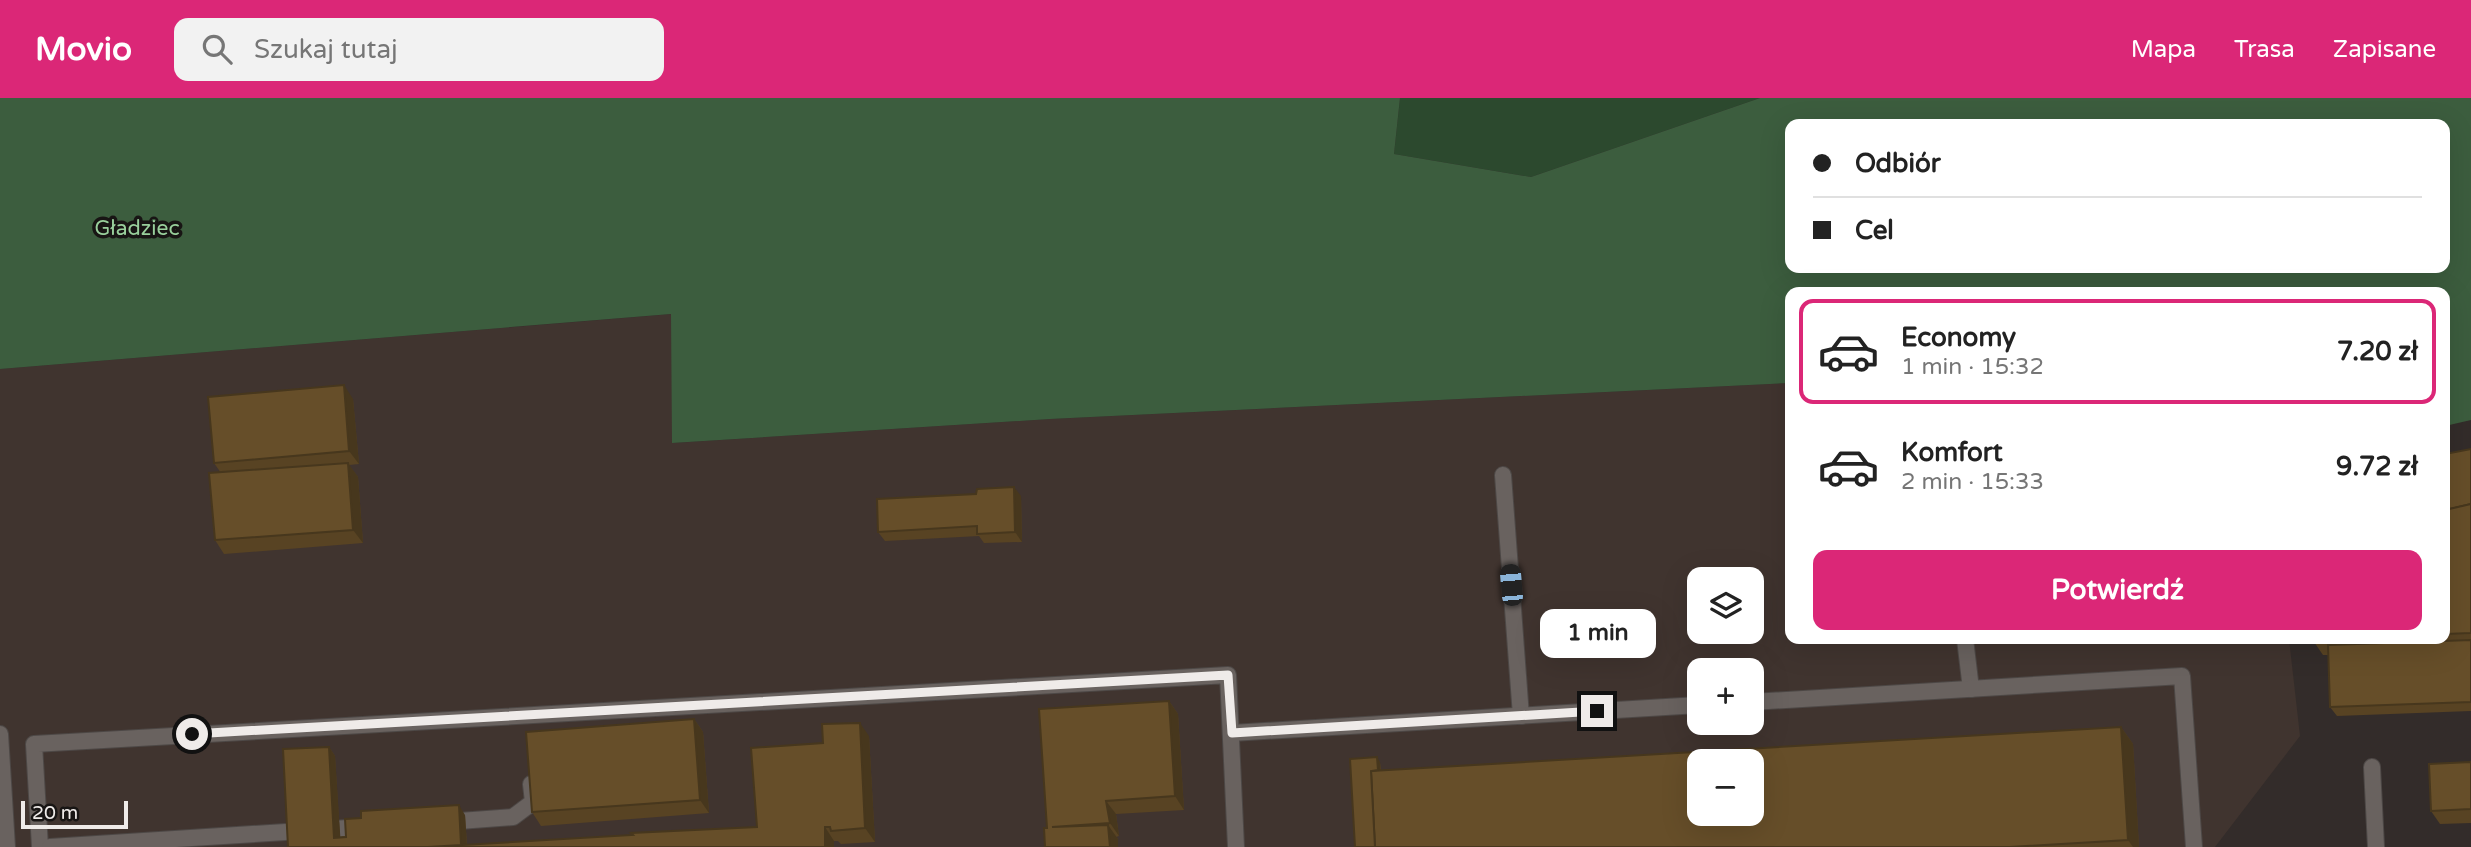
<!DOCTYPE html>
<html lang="pl">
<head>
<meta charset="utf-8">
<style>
	body { margin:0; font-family:"Varela Round",sans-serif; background:#f2f2f2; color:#222; height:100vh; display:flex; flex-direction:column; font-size:26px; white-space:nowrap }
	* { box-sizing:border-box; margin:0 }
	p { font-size:23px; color:#767676 }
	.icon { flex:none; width:38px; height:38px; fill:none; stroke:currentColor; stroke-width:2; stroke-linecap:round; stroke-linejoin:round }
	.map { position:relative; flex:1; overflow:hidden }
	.details { position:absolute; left:1785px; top:189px; width:665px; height:357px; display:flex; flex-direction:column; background:#fff; border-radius:14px; box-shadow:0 7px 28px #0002 }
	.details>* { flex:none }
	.top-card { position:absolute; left:1785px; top:21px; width:665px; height:154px; border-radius:14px; box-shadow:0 7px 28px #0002; display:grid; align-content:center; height:154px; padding:0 28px; background:#fff }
	.fabs { position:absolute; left:1687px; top:469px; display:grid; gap:14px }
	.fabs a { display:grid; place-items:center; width:77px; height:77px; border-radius:14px; background:#fff; box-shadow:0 7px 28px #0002; font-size:35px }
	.scale { position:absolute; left:21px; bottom:18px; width:107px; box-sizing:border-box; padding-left:7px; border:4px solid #efebe9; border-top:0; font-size:19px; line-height:24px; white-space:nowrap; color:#efebe9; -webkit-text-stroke:5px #181514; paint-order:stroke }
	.end { position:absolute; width:32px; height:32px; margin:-16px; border:9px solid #efebe9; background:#111; box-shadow:0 0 0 4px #111 }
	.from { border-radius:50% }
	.bubble { position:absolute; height:49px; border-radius:14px; background:#fff; box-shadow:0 7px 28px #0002; font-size:23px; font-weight:800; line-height:49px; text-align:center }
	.car { position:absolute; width:21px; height:42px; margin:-21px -10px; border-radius:9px; box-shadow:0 0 5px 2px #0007; background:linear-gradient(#222 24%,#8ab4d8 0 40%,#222 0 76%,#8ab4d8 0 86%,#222 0) }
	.top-card b { display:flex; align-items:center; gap:24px; height:66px; font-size:26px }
	.top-card b+b { border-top:2px solid #e0e0e0 }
	.top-card i { width:18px; height:18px; background:#222 }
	ul { padding:12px 0 0; list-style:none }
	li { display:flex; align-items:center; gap:21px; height:105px; margin:0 14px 10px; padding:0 14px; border:4px solid transparent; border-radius:14px }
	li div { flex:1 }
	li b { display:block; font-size:26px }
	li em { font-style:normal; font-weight:800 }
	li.current { border-color:#db2777 }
	li>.icon { width:63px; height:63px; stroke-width:1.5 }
	.button { display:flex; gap:14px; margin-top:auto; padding:14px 28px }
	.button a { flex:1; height:80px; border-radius:14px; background:#db2777; color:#fff; font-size:28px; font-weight:800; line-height:80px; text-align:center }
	header { display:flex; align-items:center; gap:42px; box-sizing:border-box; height:98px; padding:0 35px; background:#db2777; color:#fff }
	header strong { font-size:33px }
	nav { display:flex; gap:38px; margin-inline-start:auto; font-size:24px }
	.search { width:490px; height:63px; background:#f2f2f2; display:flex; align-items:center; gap:18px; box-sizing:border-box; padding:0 24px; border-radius:14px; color:#767676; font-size:26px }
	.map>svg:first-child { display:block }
</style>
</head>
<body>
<header>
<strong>Movio</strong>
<div class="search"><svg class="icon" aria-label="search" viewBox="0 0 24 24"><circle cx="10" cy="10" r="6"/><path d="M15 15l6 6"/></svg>Szukaj tutaj</div>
<nav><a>Mapa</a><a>Trasa</a><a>Zapisane</a></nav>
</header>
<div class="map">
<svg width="2471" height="749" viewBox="0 0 2471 749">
	<rect width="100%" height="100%" fill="#332c2a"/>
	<path fill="#40342f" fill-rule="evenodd" d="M672,216L673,345L1050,321L1790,285V541H2289L2300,638L2215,749H0V271ZM1699,481H1752V534H1699ZM1699,572H1752V625H1699ZM1699,663H1752V716H1699Z"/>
	<polygon fill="#2c492e" points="1400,0 1760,0 1531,79 1394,56"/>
	<path fill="#3c5d3e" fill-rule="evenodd" d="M0,0H1400L1394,56L1531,79L1760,0H2471V322L2445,328V194H1790V285L1050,321L672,345L671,216L0,271ZM1790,26H2445V170H1790Z"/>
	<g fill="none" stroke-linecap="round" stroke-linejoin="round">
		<defs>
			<g id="lane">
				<polyline points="1503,377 1521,618"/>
				<polyline points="1965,541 1971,591"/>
				<polyline points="1752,604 2182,578 2194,749"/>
				<polyline points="1232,635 1699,607"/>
				<polyline points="0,636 7,749"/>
				<polyline points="2372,669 2376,749"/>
				<polyline points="446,724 513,719 533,704 531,686"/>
				<polyline points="40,749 34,646 1228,577 1236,749"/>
				<polyline points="50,749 364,729"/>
			</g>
		</defs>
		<use href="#lane" stroke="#4d4846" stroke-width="18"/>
		<use href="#lane" stroke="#69625f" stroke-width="16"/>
	</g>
	<g fill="#584323">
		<polygon points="353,301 359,366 349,367 358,379 363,445 224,456 215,442 221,375 214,365"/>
		<polygon points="2471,351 2471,613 2337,618 2330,609 2328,557 2323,557 2312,541 2445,541 2445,356"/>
		<polygon points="976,396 1021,398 1022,444 984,445 979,438 885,443 878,434"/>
		<polygon points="1169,603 1178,616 1184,712 1116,716 1119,738 1116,739 1118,741 1118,749 1045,749 1047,730"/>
		<polygon points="694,621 703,634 709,715 541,728 532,714"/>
		<polygon points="2121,629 2133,646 2139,749 1355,749 1380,664 1381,672"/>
		<polygon points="869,638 875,744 841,746 838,743 834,743 834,749 288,749 329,649 335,658 340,739 465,717 467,747 757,729 823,645"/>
		<polygon points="2471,664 2471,725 2440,726 2431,713"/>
	</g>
	<g fill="#47371d">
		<polygon points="344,287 353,301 359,366 349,353"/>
		<polygon points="348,365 358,379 363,445 353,432"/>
		<polygon points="1014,389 1021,398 1022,444 1015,434"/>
		<polygon points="1169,603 1178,616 1184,712 1175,698"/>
		<polygon points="694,621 703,634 709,715 700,702"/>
		<polygon points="860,625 869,638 875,744 865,730"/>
		<polygon points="2121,629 2133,646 2139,749 2133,749 2128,742"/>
		<polygon points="329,649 335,658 341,749 334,740"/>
		<polygon points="1377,659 1380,664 1385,749"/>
		<polygon points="1106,703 1116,716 1119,738 1110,725"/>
		<polygon points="459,707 465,717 467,749 461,747"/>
		<polygon points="1108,727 1118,741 1118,749 1110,749"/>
		<polygon points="825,729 834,743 834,749 825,749"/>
	</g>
	<g fill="#664e29" stroke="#47371d" stroke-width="2" fill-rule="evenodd">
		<polygon points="344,287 349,353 214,365 208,299"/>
		<polygon points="2471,351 2471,406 2445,412 2445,356"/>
		<polygon points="348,365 353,432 215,442 209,375"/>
		<polygon points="1014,389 1015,434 977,436 977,428 878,434 877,401 976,396 977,391"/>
		<polygon points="2471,406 2471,535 2445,536 2445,412"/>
		<polygon points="2471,542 2471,604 2330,609 2328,547"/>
		<polygon points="1169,603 1175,698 1106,703 1110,725 1052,729 1108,727 1110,749 1045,749 1044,730 1047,730 1039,611"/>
		<polygon points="694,621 700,702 532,714 526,634"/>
		<polygon points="860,625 865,730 831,733 830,729 825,729 825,749 428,749 633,737 631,735 757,729 751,650 823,645 822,626"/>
		<path d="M2121,629L2128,742L2010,749H1375L1371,673ZM1699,663H1752V716H1699Z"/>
		<polygon points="329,649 334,740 346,739 345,721 361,720 361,713 459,707 461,747 428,749 288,749 283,651"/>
		<polygon points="1377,659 1378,672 1371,673 1375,749 1355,749 1350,661"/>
		<polygon points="2471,664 2471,711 2431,713 2429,666"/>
	</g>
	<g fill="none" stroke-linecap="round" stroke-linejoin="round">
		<polyline stroke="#efebe9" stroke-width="9" points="192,636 1228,577 1232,635 1597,613"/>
	</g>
	<g text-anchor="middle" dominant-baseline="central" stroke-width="7" stroke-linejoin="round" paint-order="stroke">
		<g font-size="21" fill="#99d09c" stroke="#181514">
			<text x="137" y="130">Gładziec</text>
		</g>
	</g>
</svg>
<div class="fabs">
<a><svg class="icon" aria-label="layers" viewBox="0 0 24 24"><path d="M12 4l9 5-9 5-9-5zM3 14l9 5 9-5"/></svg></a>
<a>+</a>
<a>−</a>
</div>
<div class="scale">20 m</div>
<i class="end from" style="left:192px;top:636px"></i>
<i class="end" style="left:1597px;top:613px"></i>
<div class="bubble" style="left:1540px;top:511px;width:116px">1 min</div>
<i class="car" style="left:1511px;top:487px;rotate:355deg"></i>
<div class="top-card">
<b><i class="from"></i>Odbiór</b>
<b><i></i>Cel</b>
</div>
<section class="details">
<ul>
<li class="current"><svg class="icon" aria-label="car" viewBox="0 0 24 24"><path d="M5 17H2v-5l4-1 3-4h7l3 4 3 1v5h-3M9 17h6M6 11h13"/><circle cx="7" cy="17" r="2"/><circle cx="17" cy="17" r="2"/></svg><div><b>Economy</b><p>1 min · 15:32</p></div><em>7.20 zł</em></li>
<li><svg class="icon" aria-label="car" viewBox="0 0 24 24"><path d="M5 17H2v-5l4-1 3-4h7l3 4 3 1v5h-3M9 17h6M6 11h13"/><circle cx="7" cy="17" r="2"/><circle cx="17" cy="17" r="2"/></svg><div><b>Komfort</b><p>2 min · 15:33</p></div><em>9.72 zł</em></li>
</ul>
<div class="button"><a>Potwierdź</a></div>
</section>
</div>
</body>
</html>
